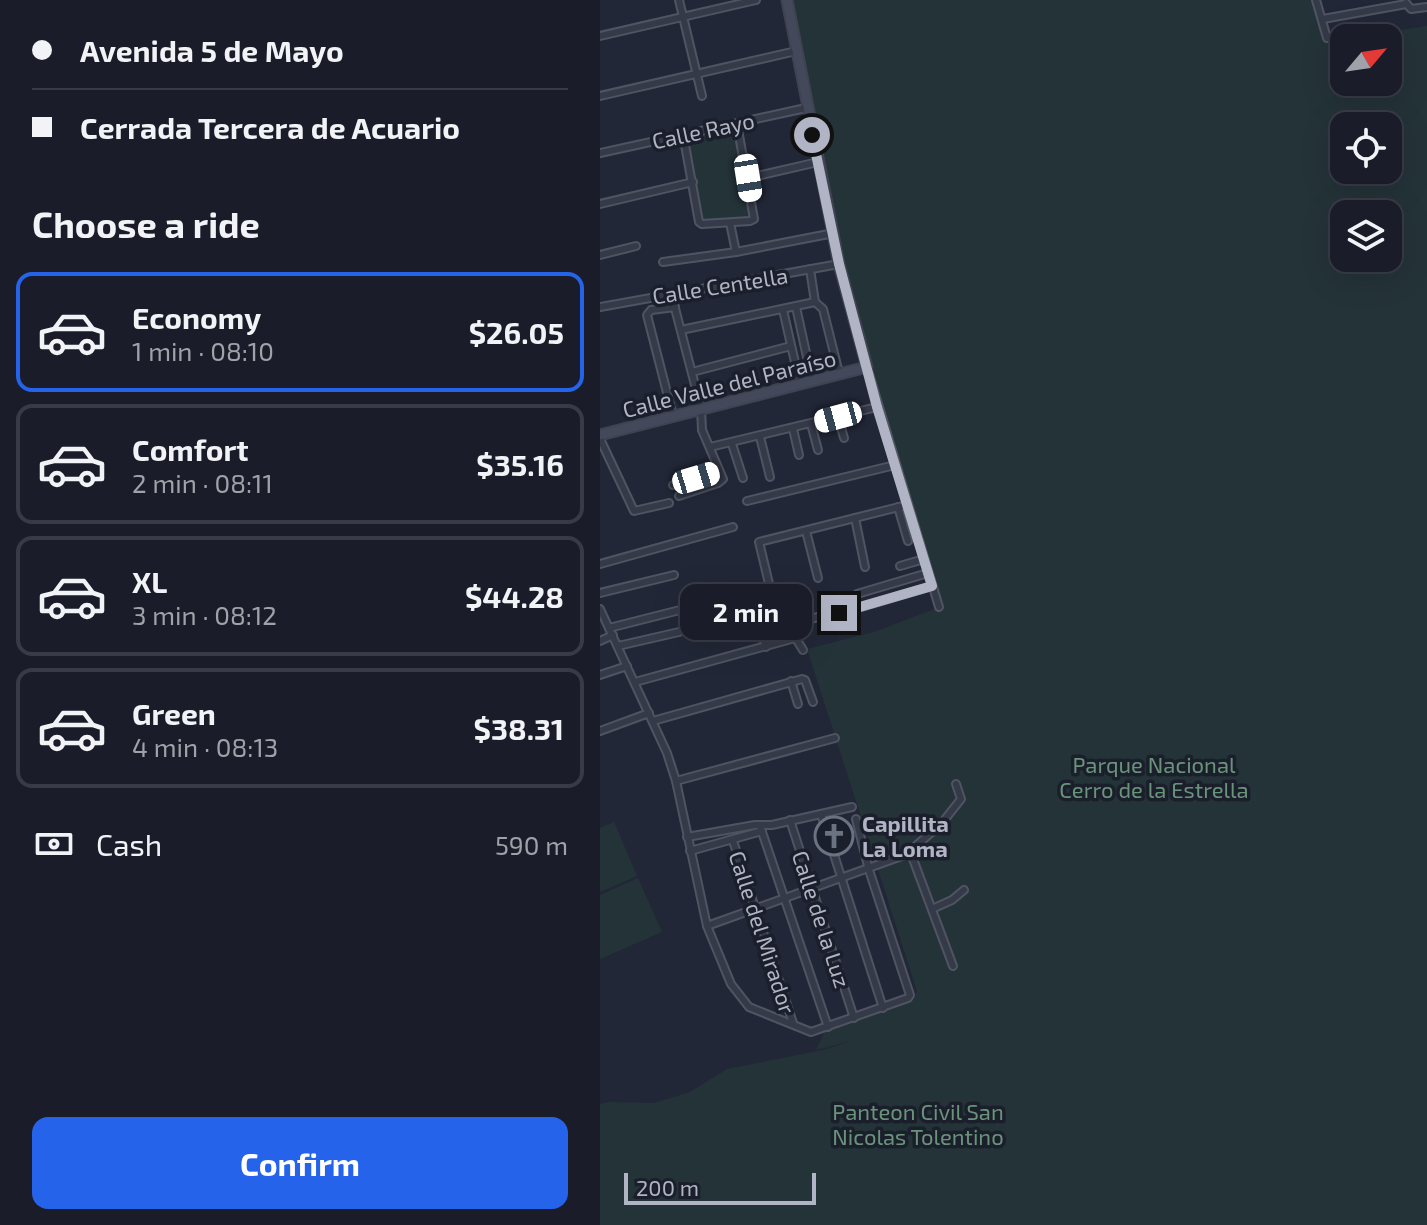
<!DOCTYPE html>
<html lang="en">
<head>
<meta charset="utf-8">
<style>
	body { margin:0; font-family:"Exo 2",sans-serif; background:#232631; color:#f1f3f6; height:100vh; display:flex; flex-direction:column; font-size:30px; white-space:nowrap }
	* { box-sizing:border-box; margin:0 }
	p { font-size:26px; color:#9fa2a8 }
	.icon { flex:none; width:44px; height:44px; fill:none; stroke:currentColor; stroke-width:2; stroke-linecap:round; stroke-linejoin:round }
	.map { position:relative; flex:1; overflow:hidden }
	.side { display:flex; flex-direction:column; background:#1a1d29; width:600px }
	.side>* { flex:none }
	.guide { display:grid; align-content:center; height:176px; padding:0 32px; background:#1a1d29 }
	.needle { width:52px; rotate:61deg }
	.tools { position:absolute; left:730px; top:24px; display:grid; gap:16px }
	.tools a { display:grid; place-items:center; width:72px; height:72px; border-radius:16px; background:#1a1d29; box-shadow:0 8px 32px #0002,0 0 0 2px #383b46; font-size:40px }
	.scale { position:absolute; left:24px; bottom:20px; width:192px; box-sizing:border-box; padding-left:8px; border:4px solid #b0b4c4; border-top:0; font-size:22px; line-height:28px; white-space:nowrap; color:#b0b4c4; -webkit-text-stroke:6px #1b1f2c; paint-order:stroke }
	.end { position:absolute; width:36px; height:36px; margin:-18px; border:10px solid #b0b4c4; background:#111; box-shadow:0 0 0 4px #111 }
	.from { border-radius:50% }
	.bubble { position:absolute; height:56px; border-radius:16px; background:#1a1d29; box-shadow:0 8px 32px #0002,0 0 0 2px #383b46; font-size:26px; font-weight:700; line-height:56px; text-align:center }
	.car { position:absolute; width:24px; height:48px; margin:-24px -12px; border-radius:10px; box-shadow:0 0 6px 2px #0007; background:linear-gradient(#fff 24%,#345 0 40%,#fff 0 76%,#345 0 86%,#fff 0) }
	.guide b { display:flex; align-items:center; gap:28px; height:76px; font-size:30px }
	.guide b+b { border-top:2px solid #383b46 }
	.guide i { width:20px; height:20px; background:#f1f3f6 }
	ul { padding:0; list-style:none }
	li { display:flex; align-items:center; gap:24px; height:120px; margin:0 16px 12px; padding:0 16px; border:4px solid #383b46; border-radius:16px }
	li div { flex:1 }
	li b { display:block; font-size:30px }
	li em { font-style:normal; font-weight:700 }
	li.selected { border-color:#2563eb }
	li>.icon { width:72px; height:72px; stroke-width:1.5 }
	h2 { padding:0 32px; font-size:36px; line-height:96px }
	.pay { display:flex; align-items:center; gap:20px; height:88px; padding:0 32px; font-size:30px }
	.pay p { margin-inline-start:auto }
	.cta { display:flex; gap:16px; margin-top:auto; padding:16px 32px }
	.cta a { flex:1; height:92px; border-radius:16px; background:#2563eb; color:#fff; font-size:32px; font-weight:700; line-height:92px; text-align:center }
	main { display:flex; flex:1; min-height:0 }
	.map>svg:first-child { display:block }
</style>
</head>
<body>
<main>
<section class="side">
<div class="guide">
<b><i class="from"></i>Avenida 5 de Mayo</b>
<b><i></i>Cerrada Tercera de Acuario</b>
</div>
<h2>Choose a ride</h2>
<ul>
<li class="selected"><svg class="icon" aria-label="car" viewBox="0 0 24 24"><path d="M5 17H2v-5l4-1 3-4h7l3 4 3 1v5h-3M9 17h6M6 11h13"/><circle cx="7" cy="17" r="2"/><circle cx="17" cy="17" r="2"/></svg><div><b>Economy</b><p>1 min · 08:10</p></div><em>$26.05</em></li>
<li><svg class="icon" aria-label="car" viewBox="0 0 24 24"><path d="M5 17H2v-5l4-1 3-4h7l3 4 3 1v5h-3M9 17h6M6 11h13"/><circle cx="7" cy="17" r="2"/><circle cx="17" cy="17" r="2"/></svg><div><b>Comfort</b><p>2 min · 08:11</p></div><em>$35.16</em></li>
<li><svg class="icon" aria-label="car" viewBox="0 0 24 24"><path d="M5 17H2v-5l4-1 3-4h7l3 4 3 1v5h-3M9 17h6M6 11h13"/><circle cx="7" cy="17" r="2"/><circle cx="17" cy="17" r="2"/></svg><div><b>XL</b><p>3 min · 08:12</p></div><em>$44.28</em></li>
<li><svg class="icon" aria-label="car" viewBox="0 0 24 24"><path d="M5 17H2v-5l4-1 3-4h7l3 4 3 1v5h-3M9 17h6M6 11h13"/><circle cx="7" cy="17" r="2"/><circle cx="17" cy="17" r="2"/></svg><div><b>Green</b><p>4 min · 08:13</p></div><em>$38.31</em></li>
</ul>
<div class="pay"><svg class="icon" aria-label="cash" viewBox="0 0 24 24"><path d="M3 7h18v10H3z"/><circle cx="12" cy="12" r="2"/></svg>Cash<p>590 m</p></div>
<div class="cta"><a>Confirm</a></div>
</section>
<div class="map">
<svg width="827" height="1225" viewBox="0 0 827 1225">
	<rect width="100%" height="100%" fill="#222737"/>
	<g fill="#243338" fill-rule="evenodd">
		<path d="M189,0H712L717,7L726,41L744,38V82H788V38H747L827,26V1225H0V1104L9,1102L55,1103L90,1092L127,1069L223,1050L251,1041L216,1050L226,1029L308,1003L314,999L317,991L207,649L274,632L340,607L240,263ZM744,126H788V170H744ZM744,214H788V258H744Z"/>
		<polygon points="134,126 153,218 103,223 86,136"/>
		<polygon points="14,822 37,876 0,892 0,828"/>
		<polygon points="38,878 62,932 0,959 0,895"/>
	</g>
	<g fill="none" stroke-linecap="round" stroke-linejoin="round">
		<defs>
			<g id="street">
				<polyline points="79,0 102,96"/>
				<polyline points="716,0 727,38"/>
				<polyline points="806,3 811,9 827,7"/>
				<polyline points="723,19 806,4"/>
				<polyline points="0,36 156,0"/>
				<polyline points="0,96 196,51"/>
				<polyline points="83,134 99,222 102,224 150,221 154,219 137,124"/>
				<polyline points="0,153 206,108"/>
				<polyline points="148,178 218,162"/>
				<polyline points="0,204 93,182"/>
				<polyline points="130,223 136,252"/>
				<polyline points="0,255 36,246"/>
				<polyline points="63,262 136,252 234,233"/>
				<polyline points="210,269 215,302 223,309 239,373"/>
				<polyline points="71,293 101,408 102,430 123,479 118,483 79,496"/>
				<polyline points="0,307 239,264"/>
				<polyline points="196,307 212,380"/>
				<polyline points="183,310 200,384"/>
				<polyline points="81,330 215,302"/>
				<polyline points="267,367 339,607"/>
				<polyline points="92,372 191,346"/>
				<polyline points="73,416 47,315 51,310 75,307"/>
				<polyline points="238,417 244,438"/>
				<polyline points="211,424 218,450"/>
				<polyline points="193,429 199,455"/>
				<polyline points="160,437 170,477"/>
				<polyline points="0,439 34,511 69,503"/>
				<polyline points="132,444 143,478"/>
				<polyline points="110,447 277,407"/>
				<polyline points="73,485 119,471"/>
				<polyline points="147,501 295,465"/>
				<polyline points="298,507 308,541"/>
				<polyline points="255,518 265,567"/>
				<polyline points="206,531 218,578"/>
				<polyline points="0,564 133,527"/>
				<polyline points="300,566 324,559"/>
				<polyline points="171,592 159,542 307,505"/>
				<polyline points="0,593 74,575"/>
				<polyline points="257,594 328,573"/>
				<polyline points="179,604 188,623 192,623 258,608 332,586"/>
				<polyline points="0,609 67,753 76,781 107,926 131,984 149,1007 211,1032 308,998 310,995 269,870 256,819"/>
				<polyline points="157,619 166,647"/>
				<polyline points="9,628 147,593"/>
				<polyline points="190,629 203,650"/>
				<polyline points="0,641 13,635"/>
				<polyline points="18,646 79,632"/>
				<polyline points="0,675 27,666"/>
				<polyline points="191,681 198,704"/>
				<polyline points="35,682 195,638"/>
				<polyline points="53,721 202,679 205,680 213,702"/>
				<polyline points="0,731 49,713"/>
				<polyline points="76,781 235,738"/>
				<polyline points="221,814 283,1008"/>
				<polyline points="190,820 254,1018"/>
				<polyline points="160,826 228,1027"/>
				<polyline points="87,837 155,825 172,825 252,807"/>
				<polyline points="133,841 193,1023"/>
				<polyline points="90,851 162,831"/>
				<polyline points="310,851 353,966"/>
				<polyline points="332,909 352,900 364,890"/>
				<polyline points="107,926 299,857 310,851 342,823 361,799 356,784"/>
			</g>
			<polyline id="secondary" points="0,435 267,367 239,264 187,0"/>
		</defs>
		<use href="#street" stroke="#505462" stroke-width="10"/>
		<use href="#secondary" stroke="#3f4351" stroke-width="13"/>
		<use href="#street" stroke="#353a48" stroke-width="6"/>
		<use href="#secondary" stroke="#44485b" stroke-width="9"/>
	</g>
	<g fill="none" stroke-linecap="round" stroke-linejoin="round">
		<polyline stroke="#b0b4c4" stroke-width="10" points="212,135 239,264 277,407 332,586 239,613"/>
	</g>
	<defs>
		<symbol id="church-ring" viewBox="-11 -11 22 22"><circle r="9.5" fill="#1b1f2c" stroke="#6b7280" stroke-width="1.5"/><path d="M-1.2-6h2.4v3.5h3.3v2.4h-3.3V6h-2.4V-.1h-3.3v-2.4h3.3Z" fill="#6b7280"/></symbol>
	</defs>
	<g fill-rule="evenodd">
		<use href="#church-ring" x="212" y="814" width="44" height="44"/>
	</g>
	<g text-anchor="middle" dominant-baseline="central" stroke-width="7" stroke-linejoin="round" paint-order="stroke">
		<g font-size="22" fill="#b0b4c4" stroke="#1b1f2c">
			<text transform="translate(103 130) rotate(-12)">Calle Rayo</text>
			<text transform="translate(120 285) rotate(-9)">Calle Centella</text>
			<text transform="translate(129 383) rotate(-14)">Calle Valle del Paraíso</text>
			<text transform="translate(222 919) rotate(72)">Calle de la Luz</text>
			<text transform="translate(163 932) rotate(72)">Calle del Mirador</text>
		</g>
		<g font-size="22" fill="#69947a" stroke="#1b1f2c">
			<text x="554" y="764">Parque Nacional<tspan x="554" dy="25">Cerro de la Estrella</tspan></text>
			<text x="318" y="1111">Panteon Civil San<tspan x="318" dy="25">Nicolas Tolentino</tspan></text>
		</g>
		<g font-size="22" font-weight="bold" fill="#b0b4c4" stroke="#1b1f2c" text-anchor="start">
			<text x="262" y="823">Capillita<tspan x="262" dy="25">La Loma</tspan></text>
		</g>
	</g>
</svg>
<div class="tools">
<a><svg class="needle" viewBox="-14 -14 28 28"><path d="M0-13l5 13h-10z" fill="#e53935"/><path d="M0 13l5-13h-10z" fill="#9fa2a8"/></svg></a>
<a><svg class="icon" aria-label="locate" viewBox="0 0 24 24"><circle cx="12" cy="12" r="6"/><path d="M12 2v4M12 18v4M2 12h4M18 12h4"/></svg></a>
<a><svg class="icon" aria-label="layers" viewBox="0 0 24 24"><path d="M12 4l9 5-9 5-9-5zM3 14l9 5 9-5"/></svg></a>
</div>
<div class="scale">200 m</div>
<i class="end from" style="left:212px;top:135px"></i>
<i class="end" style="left:239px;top:613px"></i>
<div class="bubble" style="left:80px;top:584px;width:132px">2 min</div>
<i class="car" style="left:148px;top:178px;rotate:171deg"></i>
<i class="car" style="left:238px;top:417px;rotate:255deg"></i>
<i class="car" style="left:96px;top:478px;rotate:73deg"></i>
</div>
</main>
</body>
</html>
